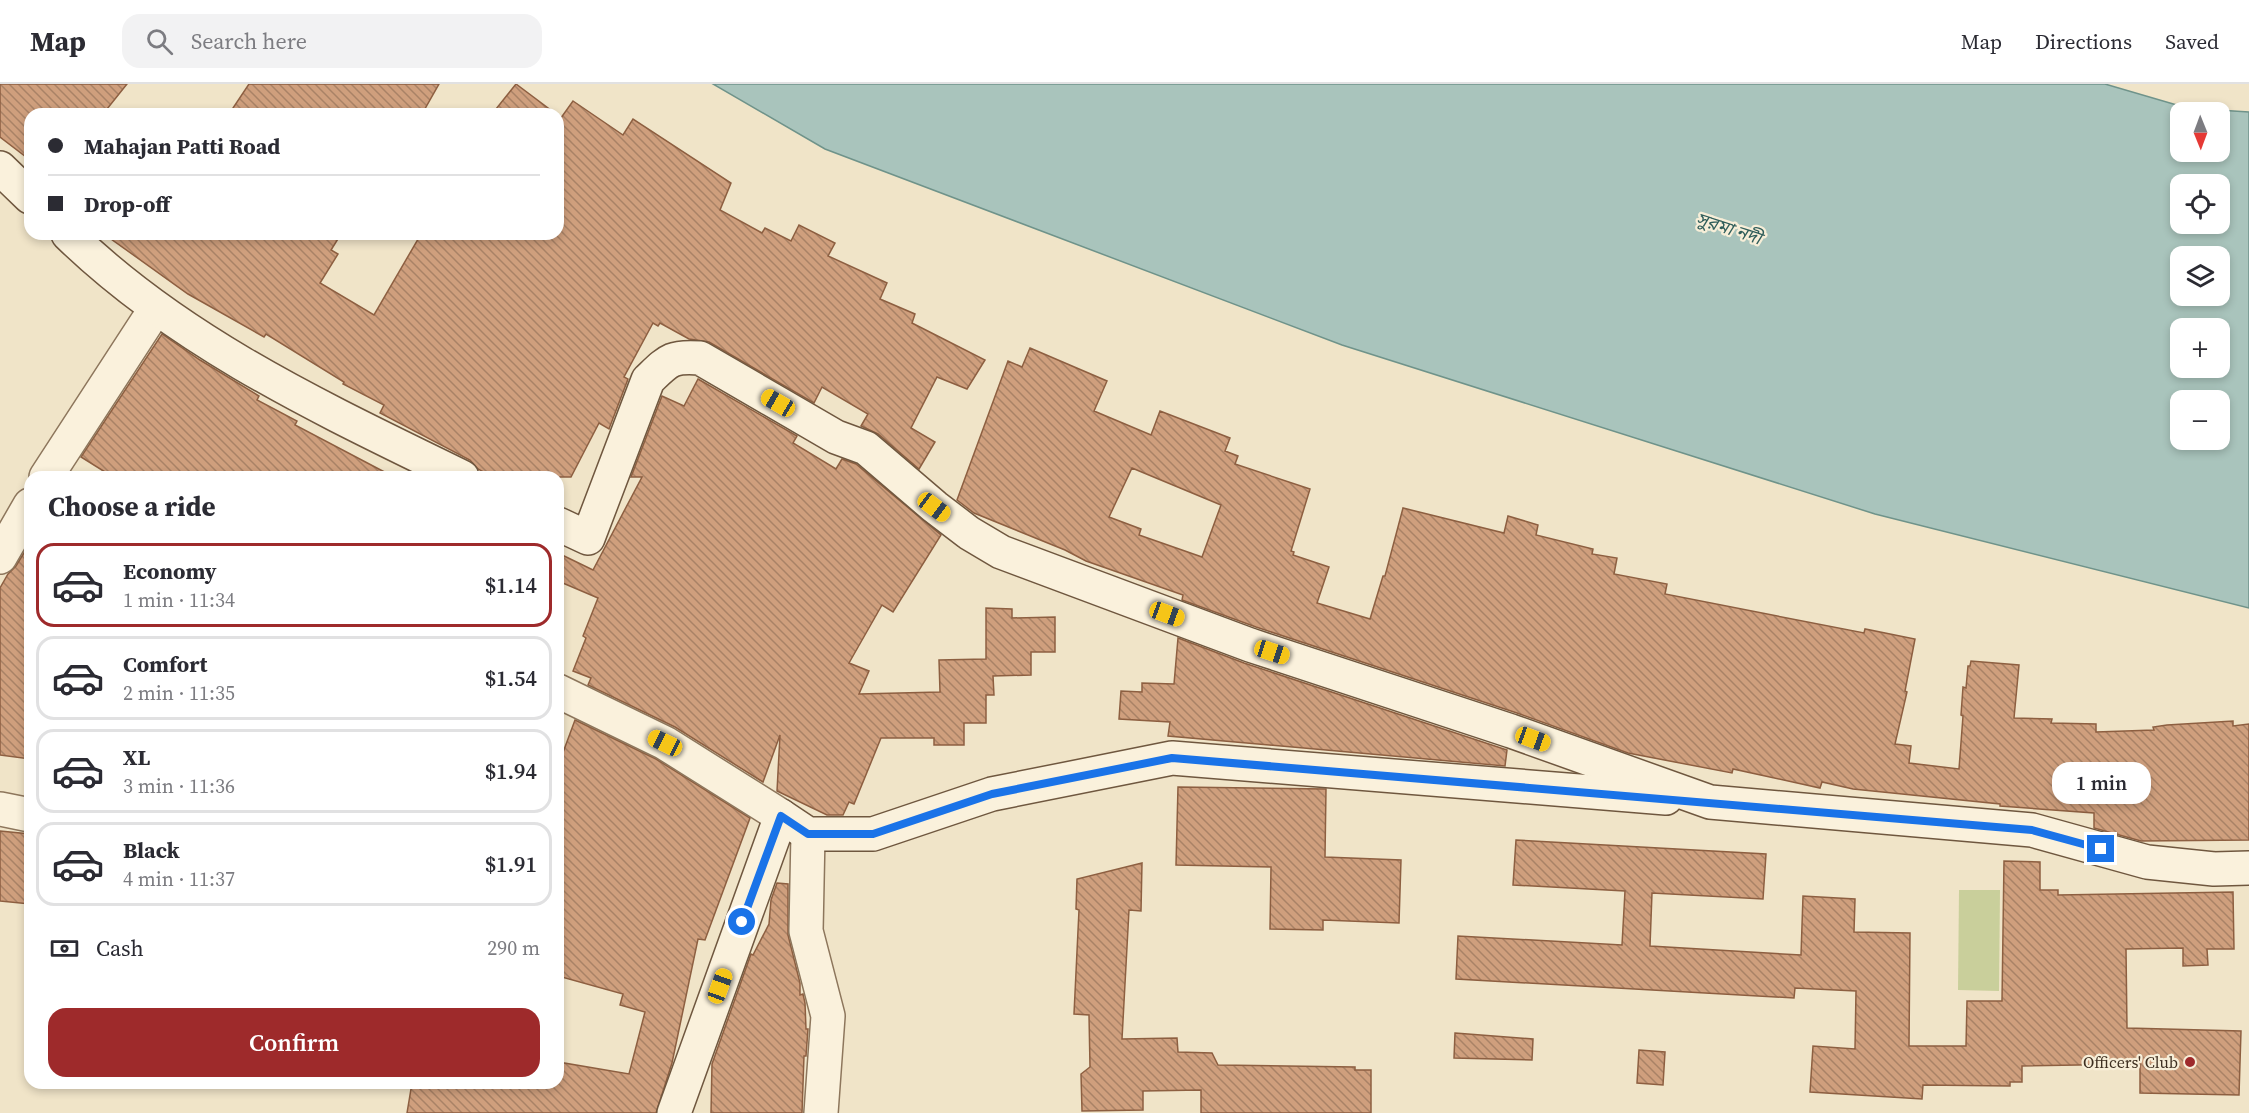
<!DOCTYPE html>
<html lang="en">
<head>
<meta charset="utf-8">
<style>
	body { margin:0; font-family:"Source Serif 4","Noto Sans Bengali",serif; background:#f2f2f3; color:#2b2b33; height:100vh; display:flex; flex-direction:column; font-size:22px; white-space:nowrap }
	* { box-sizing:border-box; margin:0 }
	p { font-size:20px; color:#7c7c81 }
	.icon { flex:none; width:33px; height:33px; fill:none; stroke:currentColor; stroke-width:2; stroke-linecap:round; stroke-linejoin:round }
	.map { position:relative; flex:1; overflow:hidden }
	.panel { position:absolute; left:24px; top:387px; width:540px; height:618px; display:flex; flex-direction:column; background:#fff; border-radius:18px; box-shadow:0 3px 9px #0003 }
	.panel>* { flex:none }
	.guide { position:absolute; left:24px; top:24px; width:540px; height:132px; border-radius:18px; box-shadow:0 3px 9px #0003; display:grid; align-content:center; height:132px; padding:0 24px; background:#fff }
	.needle { width:39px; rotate:179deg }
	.controls { position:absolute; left:2170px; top:18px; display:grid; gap:12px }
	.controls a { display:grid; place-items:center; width:60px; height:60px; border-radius:12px; background:#fff; box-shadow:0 3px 9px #0003; font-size:30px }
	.end { position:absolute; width:27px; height:27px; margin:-14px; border:8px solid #1a73e8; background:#fff; box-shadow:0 0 0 3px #fff }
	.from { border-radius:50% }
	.bubble { position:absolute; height:42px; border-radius:18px; background:#fff; box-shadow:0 3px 9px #0003; font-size:20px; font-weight:600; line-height:42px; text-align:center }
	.car { position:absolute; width:18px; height:36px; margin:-18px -9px; border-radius:8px; box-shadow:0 0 4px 2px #0007; background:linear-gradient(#f5c518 24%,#345 0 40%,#f5c518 0 76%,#345 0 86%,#f5c518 0) }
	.guide b { display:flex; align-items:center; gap:21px; height:57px; font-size:22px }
	.guide b+b { border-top:2px solid #e1e1e2 }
	.guide i { width:15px; height:15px; background:#2b2b33 }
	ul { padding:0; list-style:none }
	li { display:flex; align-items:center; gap:18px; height:84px; margin:0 12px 9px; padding:0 12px; border:3px solid #e1e1e2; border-radius:18px }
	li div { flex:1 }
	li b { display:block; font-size:22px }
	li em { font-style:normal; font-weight:600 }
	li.on { border-color:#9e2a2b }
	li>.icon { width:54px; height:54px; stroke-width:1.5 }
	h2 { padding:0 24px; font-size:27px; line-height:72px }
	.pay { display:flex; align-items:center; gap:15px; height:66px; padding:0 24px; font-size:22px }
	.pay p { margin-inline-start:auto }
	.button { display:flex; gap:12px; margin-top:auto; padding:12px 24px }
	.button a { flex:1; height:69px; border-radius:18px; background:#9e2a2b; color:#fff; font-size:24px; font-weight:600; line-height:69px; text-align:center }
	header { display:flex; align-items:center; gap:36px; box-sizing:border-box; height:84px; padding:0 30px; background:#fff; border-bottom:2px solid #e1e1e2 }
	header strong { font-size:28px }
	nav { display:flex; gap:33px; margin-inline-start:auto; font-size:21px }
	.search { width:420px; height:54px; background:#f2f2f3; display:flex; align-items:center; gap:15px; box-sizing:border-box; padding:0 21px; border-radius:18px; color:#7c7c81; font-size:22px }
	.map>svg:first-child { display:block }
</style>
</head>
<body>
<header>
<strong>Map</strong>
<div class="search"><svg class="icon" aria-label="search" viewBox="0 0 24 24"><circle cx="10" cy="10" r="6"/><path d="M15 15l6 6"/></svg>Search here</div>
<nav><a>Map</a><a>Directions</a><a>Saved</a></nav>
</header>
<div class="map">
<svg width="2249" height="1029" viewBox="0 0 2249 1029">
	<defs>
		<pattern id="building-back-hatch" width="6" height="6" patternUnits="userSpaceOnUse" patternTransform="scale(1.5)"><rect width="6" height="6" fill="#cf9f7d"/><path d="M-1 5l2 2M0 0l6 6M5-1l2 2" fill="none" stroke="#a98266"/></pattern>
	</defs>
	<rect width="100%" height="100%" fill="#f0e4c8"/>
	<polygon fill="#c9cf9b" points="1959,806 2000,806 1999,907 1958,906"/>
	<path fill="#a9c4bc" stroke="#6f938a" stroke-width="1.5" fill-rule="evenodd" d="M713,0H2105L2187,24L2249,28V524L1875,430L1342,261L825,65ZM2181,28H2220V68H2181ZM2181,100H2220V140H2181ZM2181,172H2220V212H2181ZM2181,244H2220V284H2181ZM2181,316H2220V356H2181Z"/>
	<g fill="url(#building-back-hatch)" stroke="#8d5f41" stroke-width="1.5" fill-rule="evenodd">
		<polygon points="0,0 127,0 103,30 30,30 30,76 0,53"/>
		<polygon points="249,0 439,0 422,30 229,30"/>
		<polygon points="516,0 556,30 492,30"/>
		<polygon points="573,17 623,51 633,35 731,99 720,126 762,149 765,144 791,157 799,141 835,159 828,172 887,199 880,215 915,230 912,239 985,276 967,305 937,293 911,344 935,358 919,385 878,350 861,342 868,330 822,303 814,319 709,258 689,255 660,239 658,242 653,239 624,293 628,295 609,345 599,339 571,393 492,393 478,385 470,376 380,329 384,321 343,300 344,298 266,250 264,253 188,210 104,150 341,150 331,166 338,170 320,199 374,231 421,150 558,150 558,38"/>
		<polygon points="162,250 200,276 259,312 257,316 297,337 295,341 394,393 113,393 81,373"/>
		<path d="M1030,264L1107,297L1094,327L1151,351L1160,327L1230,354L1225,367L1238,372L1235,380L1310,405L1291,467L1294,468L1293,471L1329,483L1317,519L1370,535L1383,492H1385L1403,424L1504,449L1508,432L1538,441L1536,451L1593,465L1592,470L1617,474L1614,490L1667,500L1665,510L1864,549L1865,545L1915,555L1905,607L1907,608L1895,660L1911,662L1909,679L1959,685L1963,632L1961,631L1963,603L1966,604L1968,582H1970L1971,577L2019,581L2014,634L2052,635L2051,639L2096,640V648L2154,646L2153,643L2167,641L2233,637V642L2249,640V756L2141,757L2094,744V729L2000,722V720L1853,705L1822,698L1820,704L1733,685L1732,689L1628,669L1517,629L1256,543L1182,516L1183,511L1086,477L1065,466L974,429L957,416L1008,277L1022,283ZM1132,384L1221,421L1202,473L1139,451L1141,445L1109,433Z"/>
		<polygon points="698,295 797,352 793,359 836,385 842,375 856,380 941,451 893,528 882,521 849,579 869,587 859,610 940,608 939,576 986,575 986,524 1012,525 1012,534 1055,533 1055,568 1031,568 1031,591 993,592 994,611 986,611 986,639 964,639 964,661 934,661 934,654 881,654 854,720 849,718 843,731 827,731 777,707 780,651 763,698 675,643 588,601 591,594 573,587 586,554 583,552 598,514 558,497 558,469 593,486 642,393 631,393 662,312 684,322"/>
		<polygon points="30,459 30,675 0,671 0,504 8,490 16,482"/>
		<polygon points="1178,554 1244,579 1507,666 1505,682 1168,652 1170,638 1119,635 1121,607 1142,608 1142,599 1174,600"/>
		<polygon points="575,636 656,675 750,734 705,856 698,855 672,979 656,1029 407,1029 412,999 558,999 558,978 629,990 645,928 620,921 623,910 558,892 558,682"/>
		<polygon points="1178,703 1326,705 1325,773 1401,776 1399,839 1323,836 1323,846 1270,845 1271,783 1176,781"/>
		<polygon points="0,747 30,750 30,820 0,817"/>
		<polygon points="1516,756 1766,770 1763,815 1652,809 1650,862 1801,871 1803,812 1855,815 1854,848 1910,849 1909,962 1966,962 1967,917 2002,917 2004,777 2040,778 2040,806 2058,806 2058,811 2233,808 2234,865 2207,865 2208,881 2183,882 2183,864 2126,865 2127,944 2241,947 2239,1011 2140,1009 2140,980 2022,982 2022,998 2010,998 2010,1002 1923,1001 1922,1015 1810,1008 1813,962 1855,965 1856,907 1795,904 1794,914 1456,895 1458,852 1622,861 1625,807 1513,801"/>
		<polygon points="1142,779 1141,827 1129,826 1122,955 1177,954 1178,968 1212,969 1218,981 1355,983 1355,986 1371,986 1371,1029 1201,1029 1201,1006 1143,1007 1143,1026 1082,1027 1081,990 1090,983 1089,931 1074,930 1079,826 1076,825 1077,795"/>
		<polygon points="777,799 788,800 788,851 800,899 800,911 803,910 805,919 806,945 808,945 806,972 804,972 802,1029 711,1029 712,980 751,870 753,871 769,840 771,816"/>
		<polygon points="1455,949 1533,955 1532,976 1454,974"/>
		<polygon points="1639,966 1665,968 1663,1001 1637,999"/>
	</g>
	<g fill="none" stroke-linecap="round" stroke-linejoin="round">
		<defs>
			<g id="street">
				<polyline points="46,393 156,224"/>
				<polyline points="0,473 30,421"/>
				<polyline points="558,607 665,659 781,732"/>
				<polyline points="0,725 30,731"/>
				<polyline points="808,750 806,847 828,932 821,1029"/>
			</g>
			<g id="secondary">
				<polyline points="0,84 30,113"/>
				<path d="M68,150C180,259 323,325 462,393"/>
				<path d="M558,440L588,454L648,296C669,276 671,272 700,274L836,353L866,364L935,423L969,449L1001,468L1250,561L1511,647L1710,718L2032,746L2147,778L2214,785L2249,784"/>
				<polyline points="674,1029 781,732 808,750 873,750 992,710 1172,674 1666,714"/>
			</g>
		</defs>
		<use href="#street" stroke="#8d765c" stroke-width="36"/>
		<use href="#secondary" stroke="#6f573f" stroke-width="36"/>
		<use href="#street" stroke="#faf1dc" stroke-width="33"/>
		<use href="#secondary" stroke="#faf1dc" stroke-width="33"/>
	</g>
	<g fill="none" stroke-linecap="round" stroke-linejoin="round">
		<polyline stroke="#1a73e8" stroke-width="8" points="742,838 781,732 808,750 873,750 992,710 1172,674 2032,746 2101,765"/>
	</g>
	<circle fill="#9e2a2b" stroke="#f7eed8" stroke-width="2" cx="2190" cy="978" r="6"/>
	<g text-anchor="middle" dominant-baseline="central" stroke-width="4.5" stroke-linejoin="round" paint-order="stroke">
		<g font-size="16" fill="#3d2e20" stroke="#f7eed8" text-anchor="end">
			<text x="2178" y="978">Officers' Club</text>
		</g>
		<g font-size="18" font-style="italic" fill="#2f5d5a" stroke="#f7eed8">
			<text transform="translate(1729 144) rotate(18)">সুরমা নদী</text>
		</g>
	</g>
</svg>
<div class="controls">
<a><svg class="needle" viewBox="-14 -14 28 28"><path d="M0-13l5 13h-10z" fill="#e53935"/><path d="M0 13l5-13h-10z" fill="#7c7c81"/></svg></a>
<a><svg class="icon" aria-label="locate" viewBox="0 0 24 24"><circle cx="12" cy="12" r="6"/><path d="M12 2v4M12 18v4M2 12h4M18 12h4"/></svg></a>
<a><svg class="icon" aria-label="layers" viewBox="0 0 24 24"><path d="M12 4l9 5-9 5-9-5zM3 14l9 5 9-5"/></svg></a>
<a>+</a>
<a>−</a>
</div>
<i class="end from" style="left:742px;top:838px"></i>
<i class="end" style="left:2101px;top:765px"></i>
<div class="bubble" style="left:2052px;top:678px;width:99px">1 min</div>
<i class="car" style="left:778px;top:319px;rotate:300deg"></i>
<i class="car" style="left:934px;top:423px;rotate:127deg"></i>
<i class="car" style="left:1167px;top:530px;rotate:110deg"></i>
<i class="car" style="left:1272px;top:568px;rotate:108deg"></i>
<i class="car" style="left:1533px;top:655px;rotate:110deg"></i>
<i class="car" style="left:665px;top:659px;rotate:296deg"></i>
<i class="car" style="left:720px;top:902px;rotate:20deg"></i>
<div class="guide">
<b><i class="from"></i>Mahajan Patti Road</b>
<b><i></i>Drop-off</b>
</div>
<section class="panel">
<h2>Choose a ride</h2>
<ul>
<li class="on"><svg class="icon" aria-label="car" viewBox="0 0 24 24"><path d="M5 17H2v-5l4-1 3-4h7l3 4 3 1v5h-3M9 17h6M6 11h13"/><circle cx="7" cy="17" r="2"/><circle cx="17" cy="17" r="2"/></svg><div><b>Economy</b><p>1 min · 11:34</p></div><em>$1.14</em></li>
<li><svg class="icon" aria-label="car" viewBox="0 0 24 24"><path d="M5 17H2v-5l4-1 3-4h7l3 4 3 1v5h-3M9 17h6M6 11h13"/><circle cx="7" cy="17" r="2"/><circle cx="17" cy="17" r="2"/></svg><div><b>Comfort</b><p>2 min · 11:35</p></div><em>$1.54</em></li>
<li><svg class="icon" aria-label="car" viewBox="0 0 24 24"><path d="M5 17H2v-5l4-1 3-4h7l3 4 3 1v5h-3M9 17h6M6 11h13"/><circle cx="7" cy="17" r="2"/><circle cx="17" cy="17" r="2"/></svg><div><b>XL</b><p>3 min · 11:36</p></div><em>$1.94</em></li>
<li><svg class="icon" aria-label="car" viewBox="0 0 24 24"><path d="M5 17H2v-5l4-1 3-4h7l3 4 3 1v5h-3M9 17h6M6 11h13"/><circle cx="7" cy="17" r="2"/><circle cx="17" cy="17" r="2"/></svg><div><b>Black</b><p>4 min · 11:37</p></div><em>$1.91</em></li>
</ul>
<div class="pay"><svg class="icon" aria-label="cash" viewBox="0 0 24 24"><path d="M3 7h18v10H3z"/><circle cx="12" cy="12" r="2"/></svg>Cash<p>290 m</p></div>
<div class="button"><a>Confirm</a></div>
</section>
</div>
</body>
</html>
